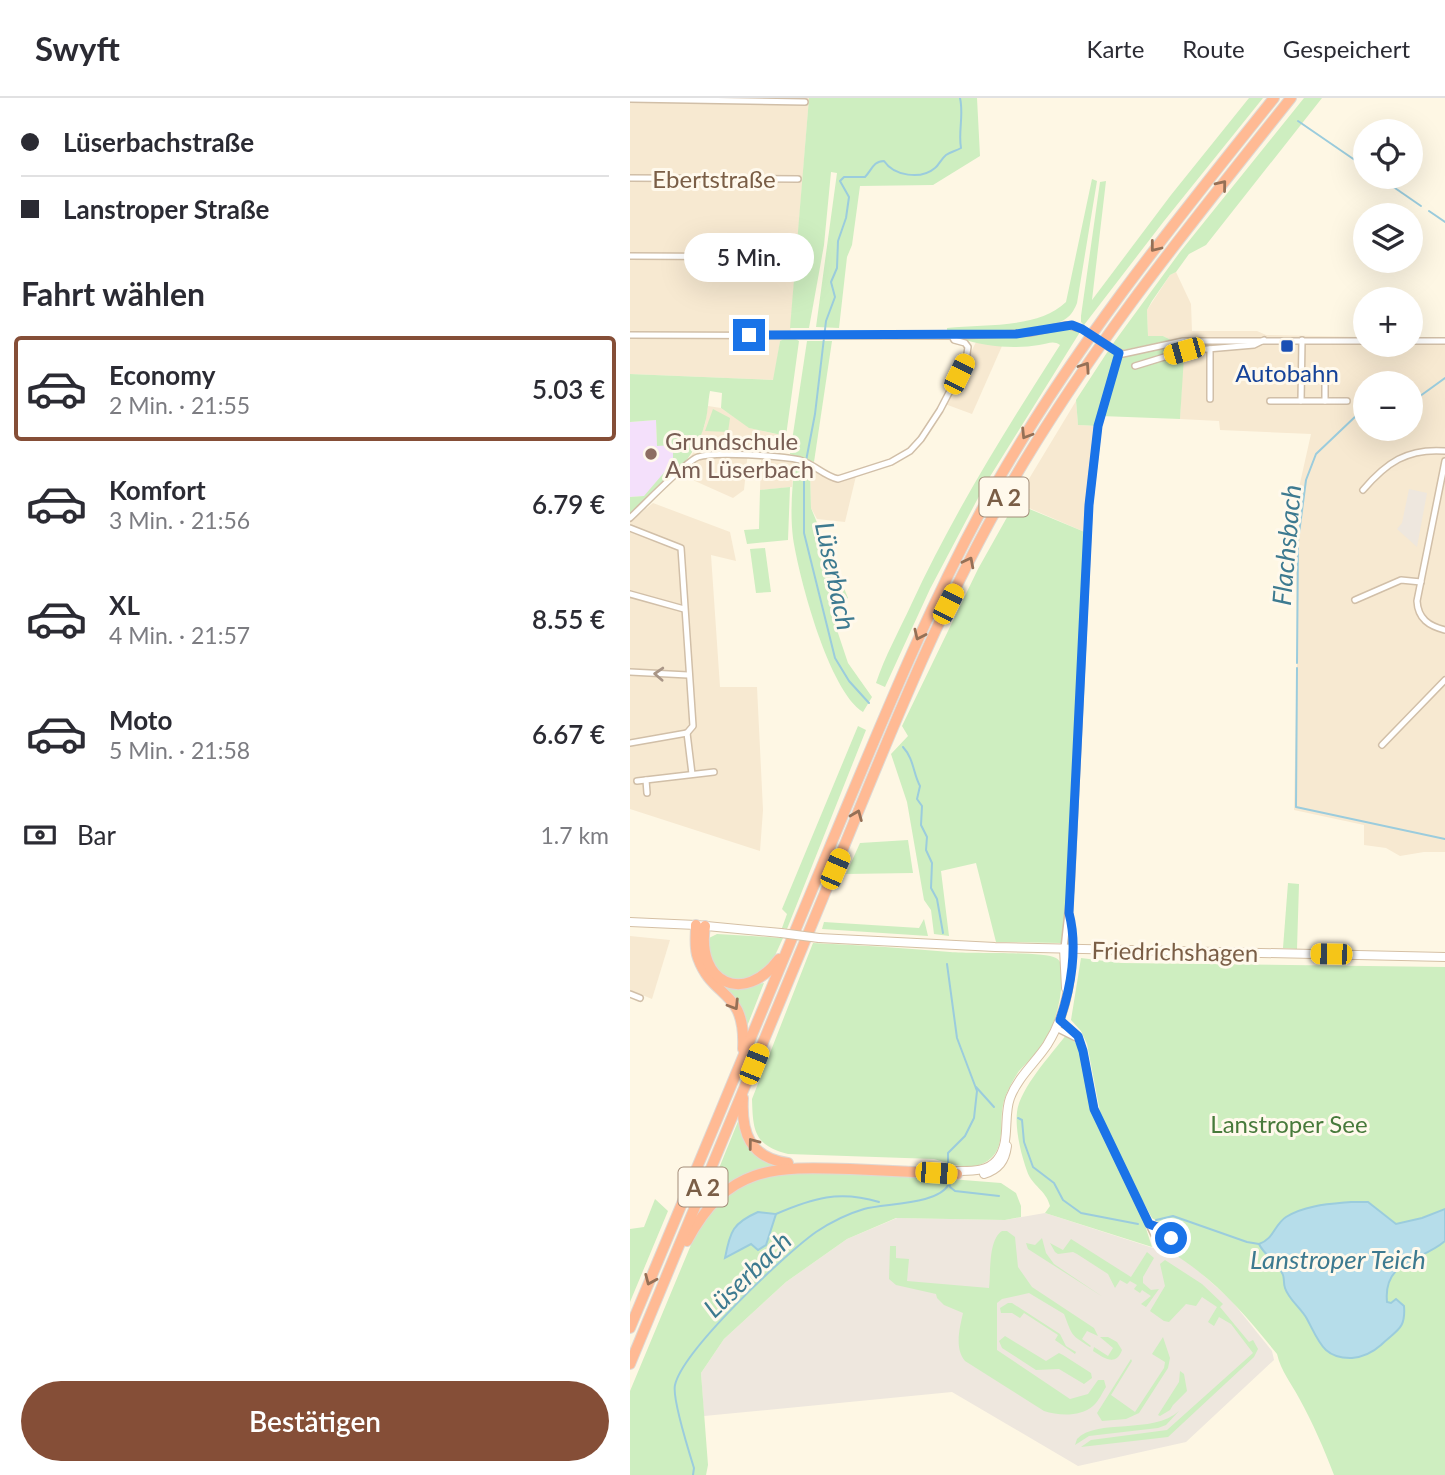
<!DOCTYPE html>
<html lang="de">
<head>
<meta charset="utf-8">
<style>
	body { margin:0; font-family:Lato,sans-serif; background:#f7f7f7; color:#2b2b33; height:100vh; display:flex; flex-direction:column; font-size:26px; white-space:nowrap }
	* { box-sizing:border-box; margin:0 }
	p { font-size:23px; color:#7c7c81 }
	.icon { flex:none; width:38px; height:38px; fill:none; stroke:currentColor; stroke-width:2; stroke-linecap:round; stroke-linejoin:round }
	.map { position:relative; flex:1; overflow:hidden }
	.details { display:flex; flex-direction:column; background:#fff; width:630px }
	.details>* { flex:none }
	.banner { display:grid; align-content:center; height:154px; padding:0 21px; background:#fff }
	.controls { position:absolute; left:723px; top:21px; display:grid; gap:14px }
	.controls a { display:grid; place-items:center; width:70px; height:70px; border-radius:50%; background:#fff; box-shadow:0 7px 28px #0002; font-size:35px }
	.end { position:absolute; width:32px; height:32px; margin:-16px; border:9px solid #1a73e8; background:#fff; box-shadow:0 0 0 4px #fff }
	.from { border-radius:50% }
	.bubble { position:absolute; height:49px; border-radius:24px; background:#fff; box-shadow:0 7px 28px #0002; font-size:23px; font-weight:600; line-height:49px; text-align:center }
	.car { position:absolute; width:21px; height:42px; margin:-21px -10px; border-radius:9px; box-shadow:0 0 5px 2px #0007; background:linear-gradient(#f5c518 24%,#345 0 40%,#f5c518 0 76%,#345 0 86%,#f5c518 0) }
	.banner b { display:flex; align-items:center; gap:24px; height:66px; font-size:26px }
	.banner b+b { border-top:2px solid #e1e1e2 }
	.banner i { width:18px; height:18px; background:#2b2b33 }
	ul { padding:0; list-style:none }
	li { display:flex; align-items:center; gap:21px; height:105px; margin:0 14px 10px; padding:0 7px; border:4px solid transparent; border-radius:7px }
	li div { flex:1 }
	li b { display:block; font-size:26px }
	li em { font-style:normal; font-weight:600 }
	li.current { border-color:#854e37 }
	li>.icon { width:63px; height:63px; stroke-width:1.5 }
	h2 { padding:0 21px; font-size:32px; line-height:84px }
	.pay { display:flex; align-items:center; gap:18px; height:77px; padding:0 21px; font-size:26px }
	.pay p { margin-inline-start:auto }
	.button { display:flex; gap:14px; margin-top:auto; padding:14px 21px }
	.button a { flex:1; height:80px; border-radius:42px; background:#854e37; color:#fff; font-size:28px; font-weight:600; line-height:80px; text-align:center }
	header { display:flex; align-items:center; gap:42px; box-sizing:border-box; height:98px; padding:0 35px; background:#fff; border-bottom:2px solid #e1e1e2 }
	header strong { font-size:33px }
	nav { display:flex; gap:38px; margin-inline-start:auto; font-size:24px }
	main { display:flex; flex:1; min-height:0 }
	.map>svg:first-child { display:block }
</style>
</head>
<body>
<header>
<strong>Swyft</strong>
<nav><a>Karte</a><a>Route</a><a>Gespeichert</a></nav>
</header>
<main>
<section class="details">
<div class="banner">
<b><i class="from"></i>Lüserbachstraße</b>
<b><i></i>Lanstroper Straße</b>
</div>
<h2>Fahrt wählen</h2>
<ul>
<li class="current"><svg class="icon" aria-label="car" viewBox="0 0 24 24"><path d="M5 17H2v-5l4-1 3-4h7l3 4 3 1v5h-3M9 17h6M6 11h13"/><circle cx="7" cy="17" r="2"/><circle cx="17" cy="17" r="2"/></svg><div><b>Economy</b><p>2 Min. · 21:55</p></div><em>5.03 €</em></li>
<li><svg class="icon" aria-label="car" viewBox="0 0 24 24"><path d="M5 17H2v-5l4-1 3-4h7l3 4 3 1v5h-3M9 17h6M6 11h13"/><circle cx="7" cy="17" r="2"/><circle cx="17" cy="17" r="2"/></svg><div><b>Komfort</b><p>3 Min. · 21:56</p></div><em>6.79 €</em></li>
<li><svg class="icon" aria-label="car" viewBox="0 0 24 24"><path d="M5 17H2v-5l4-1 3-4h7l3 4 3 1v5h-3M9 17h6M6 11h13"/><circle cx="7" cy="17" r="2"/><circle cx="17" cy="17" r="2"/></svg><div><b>XL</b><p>4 Min. · 21:57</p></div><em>8.55 €</em></li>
<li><svg class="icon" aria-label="car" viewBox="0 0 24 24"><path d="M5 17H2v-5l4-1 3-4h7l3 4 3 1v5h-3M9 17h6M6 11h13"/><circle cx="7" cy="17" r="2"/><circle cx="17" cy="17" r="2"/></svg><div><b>Moto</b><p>5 Min. · 21:58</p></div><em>6.67 €</em></li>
</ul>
<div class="pay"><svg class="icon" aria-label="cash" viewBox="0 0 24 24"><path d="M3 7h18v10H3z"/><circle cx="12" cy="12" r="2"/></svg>Bar<p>1.7 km</p></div>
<div class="button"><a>Bestätigen</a></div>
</section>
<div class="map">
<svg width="815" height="1377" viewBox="0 0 815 1377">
	<rect width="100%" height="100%" fill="#fef7e4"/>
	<g fill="#f7e9d1" fill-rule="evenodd">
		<polygon points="0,0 179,0 160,238 150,243 144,282 0,276"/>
		<path d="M546,174L561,206L562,233H627L636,237L735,239V247H780L781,240L815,241V754H794L770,758L756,750L734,747V727L664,712L667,564L666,403L681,336L590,332L589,323L550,321L554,242H541L533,238L518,239L517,212L540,177ZM735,285H780V331H735Z"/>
		<polygon points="346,244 372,248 342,316 315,306"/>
		<polygon points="446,303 448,327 468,328 457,435 385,404"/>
		<polygon points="78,308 91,310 120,330 155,338 153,355 118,353 114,392 103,400 56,379 49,372 63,355 75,326"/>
		<polygon points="131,362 165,364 162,389 130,392"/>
		<polygon points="180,369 208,384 226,378 215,424 187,421 181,410"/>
		<polygon points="23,405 100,434 106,463 81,457 90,589 127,589 133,712 130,753 0,711 0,424"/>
		<polygon points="0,838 40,842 22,901 0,892"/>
	</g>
	<g fill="#eee7de">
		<polygon points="779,391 797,395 787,449 767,431 772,425"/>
		<polygon points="415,1115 554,1160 601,1202 642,1253 644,1262 556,1344 448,1368 322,1294 74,1318 71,1275 94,1241 156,1184 217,1141 267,1120 375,1122"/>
	</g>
	<polygon fill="#f4e0fb" points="26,322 27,347 43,347 43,365 14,398 0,399 0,324"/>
	<g fill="#ceeec0">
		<polygon points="179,0 347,0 350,58 303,87 230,88 222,147 217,159 209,230 186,229 207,75 201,74 194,147 179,230 160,230"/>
		<polygon points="619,0 633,0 534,123 454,227 451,224 451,218 470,84 476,83 462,202 541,97"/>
		<polygon points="674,0 692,0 576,147 559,156 546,174 540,177 522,203 517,212 518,238 533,238 541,242 493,252 482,247 550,154"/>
		<path d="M462,81L467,83L447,205C445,210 442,216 438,219C417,237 345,233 317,234V230C355,226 408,231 436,204Z"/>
		<path d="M437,231L450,234L356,385L300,491L255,589L246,585C255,558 269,533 281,507C323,416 376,331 430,247C423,242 418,246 409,247C385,251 354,249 330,240L387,239Z"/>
		<path d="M160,238L169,243L156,338L119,330L91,310L92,295L80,293C78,303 78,315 75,325C65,365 29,391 0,417V399L14,398L43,364V347L27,348L26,322L0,324V276L143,282L150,243Z"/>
		<polygon points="177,243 202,243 184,364 160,356"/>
		<polygon points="555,243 550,321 471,318 468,328 448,327 446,302 480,250 488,255"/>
		<polygon points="83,311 100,320 98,334 75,333"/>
		<path d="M165,364L180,369L181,410L218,500L200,511L218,565L242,599L233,614C199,593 169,480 163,440C160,415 162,389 165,364Z"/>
		<polygon points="160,389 158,442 117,446 114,432 129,431 130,392"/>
		<polygon points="385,405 457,435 438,789 431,845 366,844 346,765 311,773 319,838 304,836 301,812 294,802 277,704 261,656 278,638 272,628 348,471"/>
		<polygon points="135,450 141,494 126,495 120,451"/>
		<polygon points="228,628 236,632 157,831 152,830 157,816 152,811"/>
		<polygon points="278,742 283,775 216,776 230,745"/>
		<polygon points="658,785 669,786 667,851 653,850"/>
		<polygon points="294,821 298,838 192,831 194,824 289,830"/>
		<polygon points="87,836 153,840 142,864 124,880 104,882 95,879 82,869 75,842"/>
		<path d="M183,845C229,847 274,850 320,854C340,856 414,853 426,860C433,864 432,873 432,880C431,904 425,929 410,949C404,958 396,965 389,973C383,982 375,996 373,1007C369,1025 376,1048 360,1061C343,1075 322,1066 304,1061L158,1056C124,1047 123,1033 122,1001Z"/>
		<path d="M451,860L491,865L815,869V1377H704C694,1351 683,1325 669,1300C661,1285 651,1273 647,1256C613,1214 585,1181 539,1153L547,1142L546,1135L522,1120L510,1098L471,1019L457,946L451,933L441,922Z"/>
		<polygon points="85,880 122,887 134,885 116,931"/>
		<path d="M436,937L447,946L451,957L462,1013L512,1118L522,1149L415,1115L420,1108C416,1092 402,1088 397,1073C391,1056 385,1032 387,1014C390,990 421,957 436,937Z"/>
		<polygon points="109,1021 110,1027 148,1067 123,1075 72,1112"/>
		<path d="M169,1073L295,1079L371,1085L386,1095L391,1108V1119L375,1122L266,1120L217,1141L156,1184L94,1241L71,1275L78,1367L76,1377H0V1293L63,1142C90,1097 116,1078 169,1073Z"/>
		<polygon points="25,1101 38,1113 0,1204 0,1131 14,1129"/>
		<path d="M372,1133H377L385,1139L388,1169L402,1189L464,1230L468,1238L457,1233L452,1241L461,1248L460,1249C440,1236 443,1239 434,1216L399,1195L372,1201L367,1205V1252L440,1301L458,1296L468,1282H474L476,1289C472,1295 469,1303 463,1308C450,1319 429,1318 414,1313L335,1263C324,1250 330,1229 333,1215L314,1207L307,1200L306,1196L266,1187L259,1181L260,1148H266V1160L279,1161L277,1183L359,1190C361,1174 358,1142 372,1133Z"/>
		<polygon points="412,1140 416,1155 424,1166 473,1199 398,1151 396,1145 405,1147"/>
		<polygon points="441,1141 501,1179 517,1154 524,1160 513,1179 513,1185 521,1192 529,1191 516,1209 511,1206 521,1198 512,1192 510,1195 504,1191 507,1187 500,1183 497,1186 490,1182 485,1190 478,1176 447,1156 443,1154 428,1156 425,1154 420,1145 433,1152"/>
		<polygon points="535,1162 572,1186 593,1206 590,1209 619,1244 623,1242 628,1251 624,1259 538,1339 451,1349 461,1342 537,1332 623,1255 601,1226 589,1219 584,1228 578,1224 587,1209 572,1199 566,1208 556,1206 539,1224 534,1223 520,1213 535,1188 530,1166"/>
		<polygon points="378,1205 382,1205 430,1236 436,1248 446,1254 445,1256 425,1242 428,1237 394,1215 390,1220 382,1215 371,1215 370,1210"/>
		<polygon points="375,1238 416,1263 429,1255 433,1257 461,1275 462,1280 454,1286 429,1271 406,1272 372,1250 369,1243"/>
		<path d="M470,1239H478L487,1244L492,1252C486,1269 474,1260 463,1253L464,1249L478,1258L483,1250Z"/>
		<polygon points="533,1239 540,1260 538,1270 509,1315 496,1321 472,1323 467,1315 501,1261 502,1263 481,1297 505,1314 534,1270 535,1264 522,1256"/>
		<polygon points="550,1273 554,1276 557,1293 543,1307 540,1312 530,1318 528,1317 549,1284"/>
		<path d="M549,1313L536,1327L528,1330L459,1338L445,1347L447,1341C466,1320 523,1337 549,1313Z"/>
	</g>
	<g fill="#b6ddea" stroke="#9bccdd" stroke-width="2">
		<path d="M721,1104H738L766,1126L792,1120L815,1111V1143C791,1164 753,1162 757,1204L761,1205L766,1201L774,1208C776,1232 766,1232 751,1247C742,1255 733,1259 722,1260C693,1261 689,1243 677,1221C671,1210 659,1202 655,1190C653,1185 655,1179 652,1175C647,1164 634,1157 629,1146C644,1141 644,1127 656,1119C675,1107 700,1106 721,1104Z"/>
		<path d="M128,1114L146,1116L136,1147L128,1152L121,1146L95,1160C100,1133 103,1125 128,1114Z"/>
	</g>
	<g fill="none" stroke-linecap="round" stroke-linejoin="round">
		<g stroke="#9bccdd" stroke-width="2">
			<polyline points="668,23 735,69"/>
			<polyline points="749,79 791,108"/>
			<polyline points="799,113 815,124"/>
			<polyline points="780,302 786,301 815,280"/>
			<polyline points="667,565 668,443 676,382 686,356 728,316 735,313"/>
			<polyline points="667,570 666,709 815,741"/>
			<path d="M239,605L219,583L205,560L174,435V383L176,363L185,316L196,223L205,199L201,184L207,170L208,143L216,120L219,99L210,83L214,79H235C242,72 243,63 254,63C264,78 291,82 305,70C309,67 311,61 316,57C320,54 326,53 331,50C328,34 334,17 330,0"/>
			<path d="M273,649C284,661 283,675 290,688L287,701L292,708L291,727L297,739L296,752L302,765L301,790L307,801L313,835"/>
			<polyline points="317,866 327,940 347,993 344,1020 335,1038 318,1055 318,1073"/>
			<polyline points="346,989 364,1009"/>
			<polyline points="388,1020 392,1022 394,1044 403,1069 424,1085 433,1102 451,1115 508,1126"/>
			<polyline points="318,1078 320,1089 325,1093 369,1098"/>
			<path d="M146,1116C183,1100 209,1092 249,1104"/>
			<polyline points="526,1122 543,1118 617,1144 629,1146"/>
			<path d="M63,1377L64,1370C59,1354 42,1300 45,1287C53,1252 155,1156 186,1134C201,1124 217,1116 234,1111C256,1105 308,1107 319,1086"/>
		</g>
		<defs>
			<g id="street">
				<polyline points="0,1 175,4"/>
				<polyline points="0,80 168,81"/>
				<polyline points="0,158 163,159"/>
				<polyline points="0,237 322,238 400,235 436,227 452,231"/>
				<polyline points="780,243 815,243"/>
				<polyline points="480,250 493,256 553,243 735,243"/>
				<polyline points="505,268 554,253 624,247 634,242"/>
				<polyline points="695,285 695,303"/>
				<polyline points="580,301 580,251"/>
				<polyline points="640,303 717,303"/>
				<polyline points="671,303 672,242"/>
				<path d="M815,363L787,503C788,521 799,528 815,532"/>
				<path d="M733,392C756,365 777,350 815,353"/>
				<path d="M0,420C12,409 57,362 68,359C84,353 152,358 170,362C184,366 194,378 208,381L261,364L280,353L291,341L310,312L336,262L338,249L335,245L324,242L322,238"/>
				<polyline points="0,430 51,450 63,628 57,635"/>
				<polyline points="0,496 54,511"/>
				<polyline points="725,502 771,482 791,484"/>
				<polyline points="0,574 58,577"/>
				<polyline points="57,635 62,676"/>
				<polyline points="0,645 57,635"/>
				<polyline points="752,647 815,582"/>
				<polyline points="16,682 17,695"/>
				<polyline points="7,683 84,674"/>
				<polyline points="440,818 442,850"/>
				<polyline points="434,850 441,788 459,407 468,328 489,255"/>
				<polyline points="0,896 10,900"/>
				<path d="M430,922L448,938L453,953L464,1011L526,1141L532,1148L540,1144L541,1139C537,1131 528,1127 520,1127"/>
				<polyline points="426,930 448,941"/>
			</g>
			<g id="secondary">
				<polyline points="0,824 66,827 151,835"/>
				<polyline points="189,840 365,849 815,859"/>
				<polyline points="434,850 436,890"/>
				<path d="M327,1073C341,1073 357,1074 367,1062C381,1045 373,1019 380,1000C388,979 405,965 417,947C436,917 441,885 442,850"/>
				<path d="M354,1076C369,1071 375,1063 377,1048"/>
			</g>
			<g id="highway">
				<path d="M66,827C66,839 64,850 68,860C83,902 116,890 113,951"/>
				<path d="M75,828C66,885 114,908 149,861"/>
				<path d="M113,1000C111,1035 120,1060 158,1065"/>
				<path d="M57,1143C97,1068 143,1068 220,1071C256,1073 291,1074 327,1076"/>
				<path d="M0,1230C67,1071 133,910 199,751C250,629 298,508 362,393C442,251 543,126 644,0"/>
				<path d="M0,1266C66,1105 133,945 199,785C253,654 304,521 374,398C456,254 559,128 661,0"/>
			</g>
		</defs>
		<use href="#street" stroke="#d1bfa8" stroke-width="8"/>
		<use href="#secondary" stroke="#d5c0a5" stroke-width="10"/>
		<use href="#highway" stroke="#dfd8d3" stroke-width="12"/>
		<use href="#street" stroke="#fff" stroke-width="5"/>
		<use href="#secondary" stroke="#fff" stroke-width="8"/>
		<use href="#highway" stroke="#ffba94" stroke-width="10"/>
		<defs>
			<polyline id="street-bridge" points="452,231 480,250"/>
			<polyline id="secondary-bridge" points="151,835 189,840"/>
		</defs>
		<use href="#street-bridge" stroke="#d1bfa8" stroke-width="8" stroke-linecap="butt"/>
		<use href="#secondary-bridge" stroke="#d5c0a5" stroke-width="10" stroke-linecap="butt"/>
		<use href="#street-bridge" stroke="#fff" stroke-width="5"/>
		<use href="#secondary-bridge" stroke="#fff" stroke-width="8"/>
	</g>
	<defs><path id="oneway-chevron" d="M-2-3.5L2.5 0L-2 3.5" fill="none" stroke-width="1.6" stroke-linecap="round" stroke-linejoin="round" transform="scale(1.75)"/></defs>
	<g stroke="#957056">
		<use href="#oneway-chevron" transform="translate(592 87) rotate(-51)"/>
		<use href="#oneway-chevron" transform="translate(525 149) rotate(128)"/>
		<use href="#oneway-chevron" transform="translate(455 269) rotate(-56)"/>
		<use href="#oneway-chevron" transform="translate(396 336) rotate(122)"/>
		<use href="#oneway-chevron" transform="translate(339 464) rotate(-63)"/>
		<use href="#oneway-chevron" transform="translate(289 537) rotate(115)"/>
		<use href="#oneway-chevron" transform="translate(227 717) rotate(-68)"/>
		<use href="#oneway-chevron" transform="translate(104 907) rotate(58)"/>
		<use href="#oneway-chevron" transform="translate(123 1045) rotate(-127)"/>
		<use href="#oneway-chevron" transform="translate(20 1182) rotate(113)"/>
	</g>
	<use stroke="#a99687" href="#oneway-chevron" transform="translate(29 576) rotate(-177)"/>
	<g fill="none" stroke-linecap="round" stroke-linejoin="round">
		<path stroke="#1a73e8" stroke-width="9" d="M119,237L386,236L442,227L452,231L489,255L468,328L459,407L439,815C448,849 441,890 430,922L448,938L453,953L464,1011L519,1126L535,1132L541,1140"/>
	</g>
	<rect fill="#1a4fb4" stroke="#fff9ec" stroke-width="2.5" x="650" y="241" width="14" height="14" rx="3.5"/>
	<circle fill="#8d6e63" stroke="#fff9ec" stroke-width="2.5" cx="21" cy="356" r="7"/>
	<g text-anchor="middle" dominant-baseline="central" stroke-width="6" stroke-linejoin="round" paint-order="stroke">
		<g fill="#fff9ec" stroke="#a28c78" stroke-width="2">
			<rect x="349.5" y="379.5" width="49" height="39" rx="5"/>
			<rect x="48.5" y="1069.5" width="49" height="39" rx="5"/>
		</g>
		<g font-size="23" font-weight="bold" fill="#7a5e46">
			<text x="374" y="399">A 2</text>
			<text x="73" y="1089">A 2</text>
		</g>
		<g font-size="24" fill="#7a5e46" stroke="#fff9ec">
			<text x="84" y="80">Ebertstraße</text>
			<text transform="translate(545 853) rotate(1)">Friedrichshagen</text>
		</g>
		<g font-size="24" fill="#164399" stroke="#fff9ec">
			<text x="657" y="274">Autobahn</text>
		</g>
		<g font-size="24" fill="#785e54" stroke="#fff9ec" text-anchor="start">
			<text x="35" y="342">Grundschule<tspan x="35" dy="28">Am Lüserbach</tspan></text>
		</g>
		<g font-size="24" fill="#477a3b" stroke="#fff9ec">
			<text x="659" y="1025">Lanstroper See</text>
		</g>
		<g font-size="26" font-style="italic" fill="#3d7a90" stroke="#fff9ec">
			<text transform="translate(656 447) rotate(-85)">Flachsbach</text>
			<text transform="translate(206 478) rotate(78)">Lüserbach</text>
			<text x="708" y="1161">Lanstroper Teich</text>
			<text transform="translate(117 1176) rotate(-44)">Lüserbach</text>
		</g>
	</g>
</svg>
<div class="controls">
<a><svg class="icon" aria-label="locate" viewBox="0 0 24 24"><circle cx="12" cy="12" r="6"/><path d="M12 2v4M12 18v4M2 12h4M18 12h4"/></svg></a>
<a><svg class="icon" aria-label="layers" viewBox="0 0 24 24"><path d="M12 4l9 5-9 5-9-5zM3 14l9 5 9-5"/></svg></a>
<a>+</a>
<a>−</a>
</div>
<i class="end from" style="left:541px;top:1140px"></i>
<i class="end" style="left:119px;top:237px"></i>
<div class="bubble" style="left:54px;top:135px;width:130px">5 Min.</div>
<i class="car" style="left:554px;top:253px;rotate:254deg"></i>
<i class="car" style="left:329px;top:276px;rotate:26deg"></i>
<i class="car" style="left:318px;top:506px;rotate:27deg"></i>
<i class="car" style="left:205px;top:771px;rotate:23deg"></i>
<i class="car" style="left:701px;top:856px;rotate:271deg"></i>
<i class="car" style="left:124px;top:966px;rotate:22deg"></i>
<i class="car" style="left:306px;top:1075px;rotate:94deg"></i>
</div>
</main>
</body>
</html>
